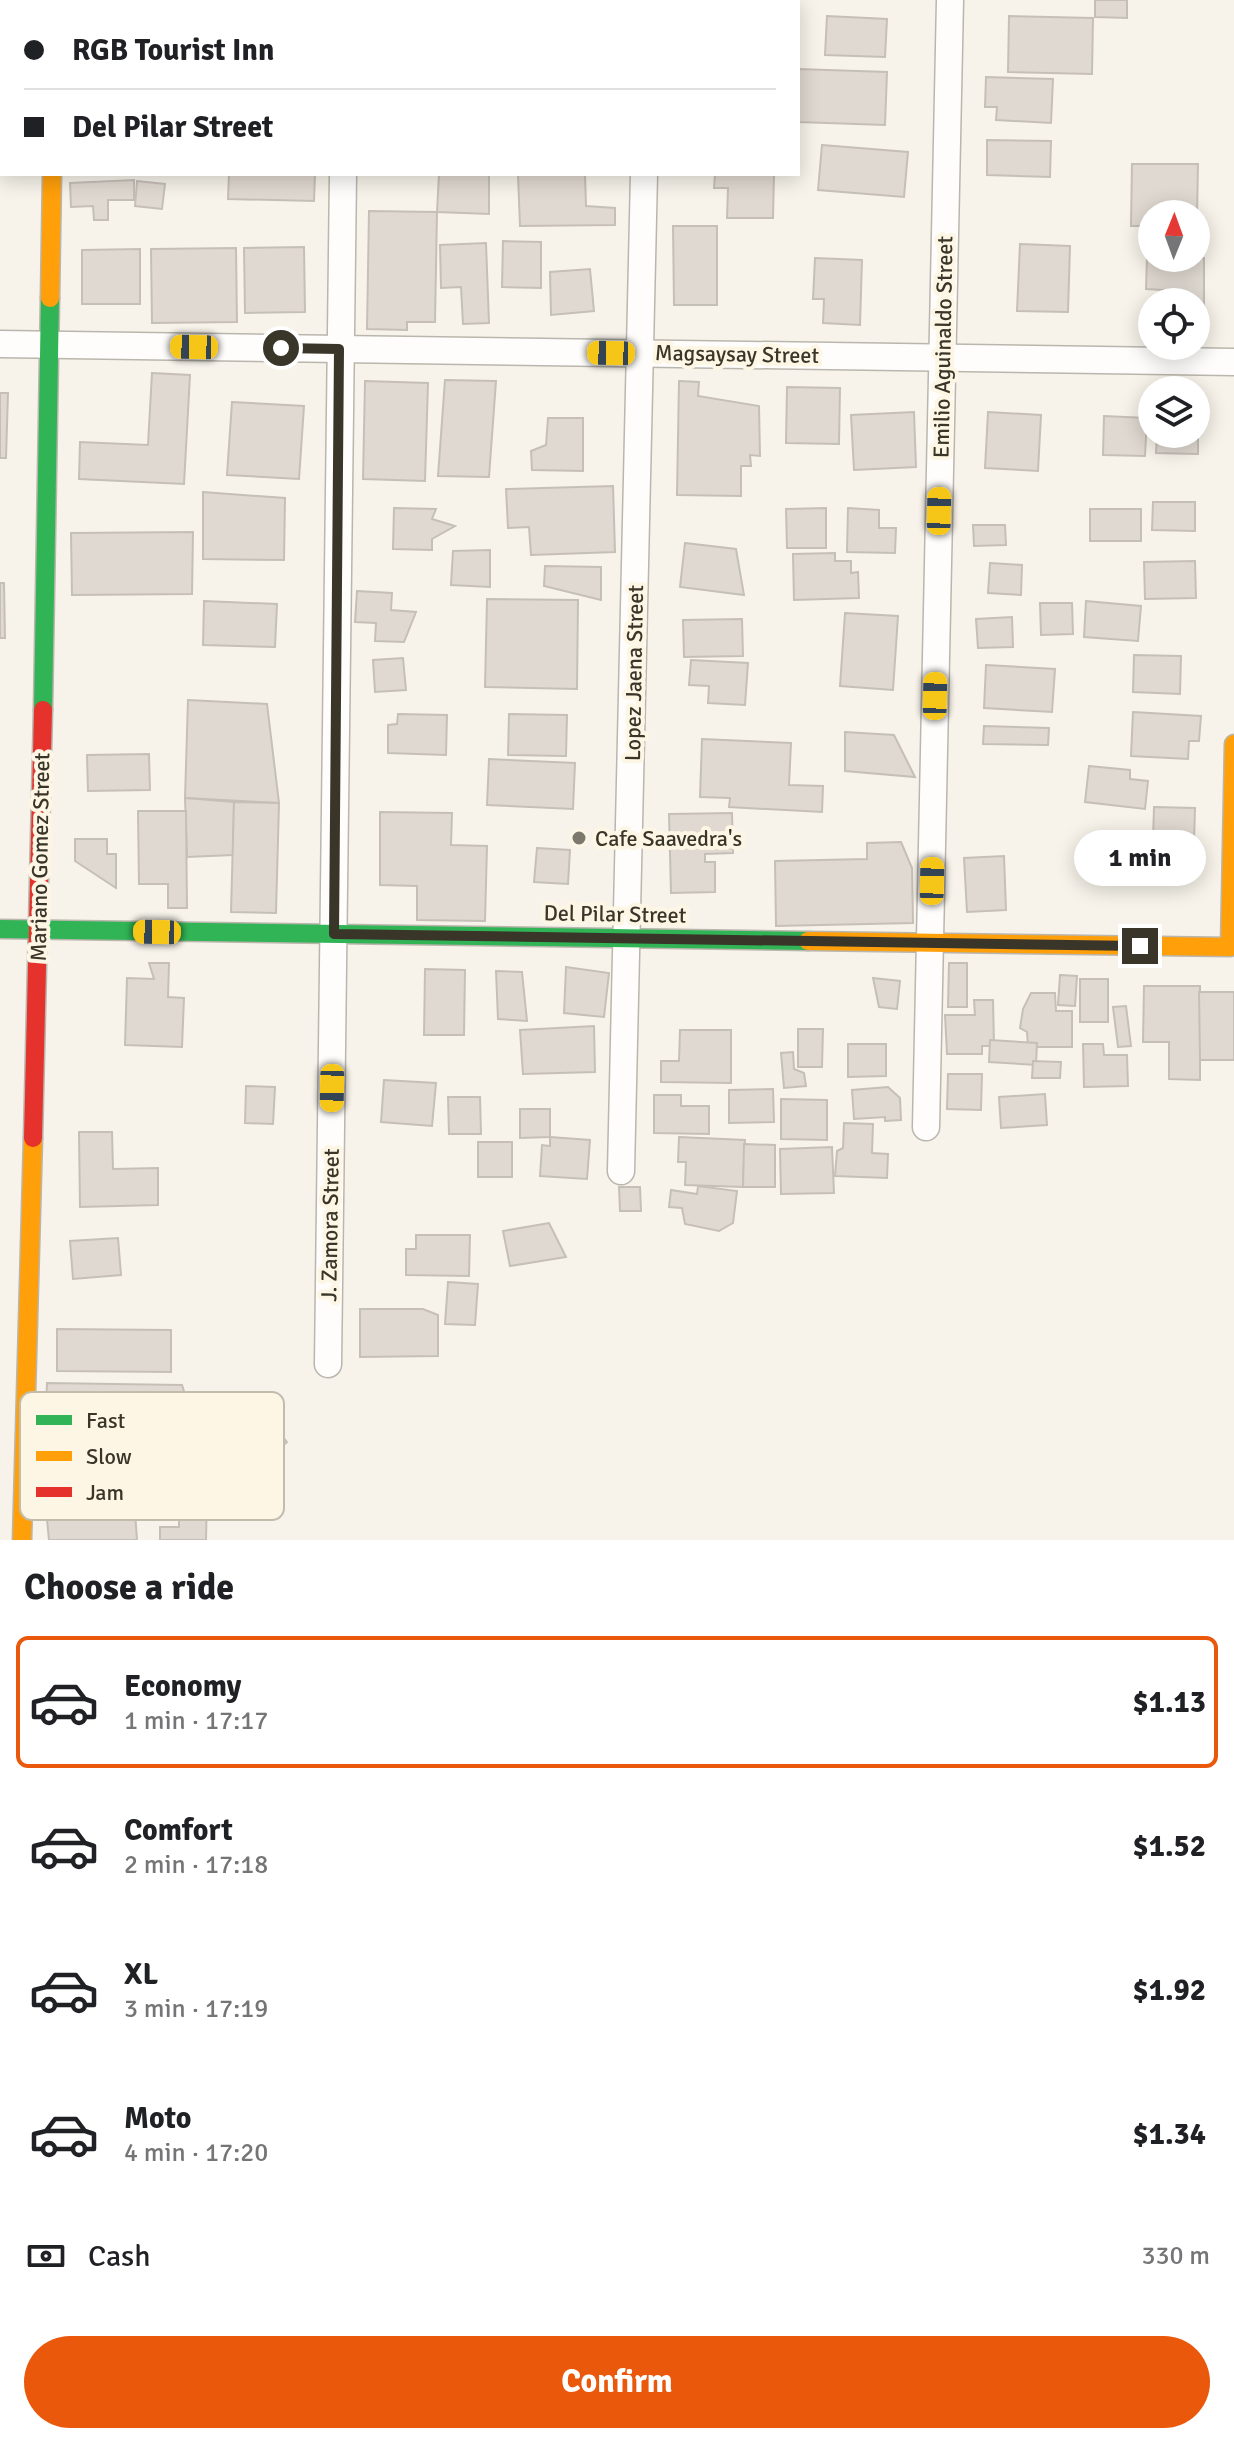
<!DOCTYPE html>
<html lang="en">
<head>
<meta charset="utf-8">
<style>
	body { margin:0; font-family:Signika,sans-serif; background:#f6f6f6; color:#202124; height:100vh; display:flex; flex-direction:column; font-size:30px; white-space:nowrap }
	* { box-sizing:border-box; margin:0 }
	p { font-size:26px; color:#757577 }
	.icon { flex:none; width:44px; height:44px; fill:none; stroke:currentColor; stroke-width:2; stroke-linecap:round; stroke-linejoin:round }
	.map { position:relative; height:1540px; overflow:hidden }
	.panel { display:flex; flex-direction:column; background:#fff; flex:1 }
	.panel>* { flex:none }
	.banner { position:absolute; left:0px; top:0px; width:800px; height:176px; box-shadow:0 4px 20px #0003; display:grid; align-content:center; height:176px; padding:0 24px; background:#fff }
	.needle { width:52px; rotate:1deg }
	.tools { position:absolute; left:1138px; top:200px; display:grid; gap:16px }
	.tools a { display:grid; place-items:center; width:72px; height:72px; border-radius:50%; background:#fff; box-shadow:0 4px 20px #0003; font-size:40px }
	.end { position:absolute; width:36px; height:36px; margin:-18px; border:10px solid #393529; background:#fff; box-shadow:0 0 0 4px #fff }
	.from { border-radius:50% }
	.bubble { position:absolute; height:56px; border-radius:28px; background:#fff; box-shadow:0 4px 20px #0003; font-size:26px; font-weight:800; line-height:56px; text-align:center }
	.car { position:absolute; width:24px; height:48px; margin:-24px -12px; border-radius:10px; box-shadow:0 0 6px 2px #0007; background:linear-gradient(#f5c518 24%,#345 0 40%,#f5c518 0 76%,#345 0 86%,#f5c518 0) }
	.banner b { display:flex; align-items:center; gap:28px; height:76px; font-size:30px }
	.banner b+b { border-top:2px solid #e0e0e0 }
	.banner i { width:20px; height:20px; background:#202124 }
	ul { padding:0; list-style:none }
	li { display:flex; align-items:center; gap:24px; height:132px; margin:0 16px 12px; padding:0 8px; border:4px solid transparent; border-radius:12px }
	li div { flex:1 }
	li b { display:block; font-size:30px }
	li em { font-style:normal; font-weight:800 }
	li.selected { border-color:#ea580c }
	li>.icon { width:72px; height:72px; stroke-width:1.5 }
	h2 { padding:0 24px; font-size:36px; line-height:96px }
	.pay { display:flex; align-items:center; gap:20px; height:88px; padding:0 24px; font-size:30px }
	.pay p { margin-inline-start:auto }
	.primary-button { display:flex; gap:16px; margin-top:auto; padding:16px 24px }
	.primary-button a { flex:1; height:92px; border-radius:48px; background:#ea580c; color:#fff; font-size:32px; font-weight:800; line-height:92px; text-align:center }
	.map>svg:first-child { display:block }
</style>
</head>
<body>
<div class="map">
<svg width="1234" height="1540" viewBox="0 0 1234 1540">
	<rect width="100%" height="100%" fill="#f7f3ea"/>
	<g fill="#e0d9d1" stroke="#c6bfb8" stroke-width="2">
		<polygon points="205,0 327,0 205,2"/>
		<rect x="494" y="0" width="83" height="2"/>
		<polygon points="1095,0 1127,0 1127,18 1095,17"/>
		<polygon points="827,16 887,19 885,57 825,55"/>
		<polygon points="1009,16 1093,18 1092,74 1008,72"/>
		<polygon points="798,69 887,72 885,125 798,122"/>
		<polygon points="986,77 1053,79 1051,123 996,120 997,107 985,107"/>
		<polygon points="987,140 1051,141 1050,177 987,175"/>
		<polygon points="822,145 908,152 904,197 818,190"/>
		<polygon points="1132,164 1198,164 1197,216 1196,214 1152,214 1152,226 1131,226"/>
		<polygon points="229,174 315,174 314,201 228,199"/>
		<polygon points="439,174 489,174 489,214 437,212"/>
		<polygon points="585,174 586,206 615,208 615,225 520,226 518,175"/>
		<polygon points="715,174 774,174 773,218 727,218 728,188 714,188"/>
		<polygon points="134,180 134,200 108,200 108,220 94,220 93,206 71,207 70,183"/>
		<polygon points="137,181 165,184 162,209 135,206"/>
		<polygon points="369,211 437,212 435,322 407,322 407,330 367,329"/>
		<polygon points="673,226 717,226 717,305 674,305"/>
		<polygon points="503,241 541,242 541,288 502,287"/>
		<polygon points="486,243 489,323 463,324 461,287 441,288 440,245"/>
		<polygon points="1020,244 1070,246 1068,312 1017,311"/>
		<polygon points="304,247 305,312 245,313 244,248"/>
		<polygon points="236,248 237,322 152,323 151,249"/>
		<polygon points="140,249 140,304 82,304 82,250"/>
		<polygon points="1147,257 1204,258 1204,321 1196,321 1196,302 1162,302 1163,290 1146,289"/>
		<polygon points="815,258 862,260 860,325 823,323 824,299 813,299"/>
		<polygon points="590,269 594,311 551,315 550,272"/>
		<polygon points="152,373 190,375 184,484 79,479 80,442 148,445"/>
		<polygon points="445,380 496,381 489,477 438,476"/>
		<polygon points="365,381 428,383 425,481 363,479"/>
		<polygon points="679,381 699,382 698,396 759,406 760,456 750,455 751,466 741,466 741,496 677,495"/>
		<polygon points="787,387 840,388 839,444 786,443"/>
		<polygon points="0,393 8,393 6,458 0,458"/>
		<polygon points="232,402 304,406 299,479 227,475"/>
		<polygon points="1196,408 1198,408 1198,454 1156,453 1157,434 1196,434"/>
		<polygon points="914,412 916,467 854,470 851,415"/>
		<polygon points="988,412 1041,415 1038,471 985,468"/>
		<polygon points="1104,416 1147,418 1145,456 1103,455"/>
		<polygon points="548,418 583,418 583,471 532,470 531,451 546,445"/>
		<polygon points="613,486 615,552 531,555 529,527 508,528 506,489"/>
		<polygon points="203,492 285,498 284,560 203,559"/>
		<polygon points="1153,502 1195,502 1195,531 1152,530"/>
		<polygon points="394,508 436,509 432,519 455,526 432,539 432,550 393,549"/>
		<polygon points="826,508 826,548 787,548 786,509"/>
		<polygon points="848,508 879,510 879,528 896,528 895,553 847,552"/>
		<rect x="1090" y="509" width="51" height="32"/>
		<polygon points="973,525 1005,525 1006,545 974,546"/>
		<polygon points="193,532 192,594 72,595 71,533"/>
		<polygon points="685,543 736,549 744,595 680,587"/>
		<polygon points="490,550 490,587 451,585 453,551"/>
		<polygon points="835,553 835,561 851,561 851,573 858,572 859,598 794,600 793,554"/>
		<polygon points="1195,561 1196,598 1145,599 1144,562"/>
		<polygon points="990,563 1022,565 1021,595 988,593"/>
		<polygon points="545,566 601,567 601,600 544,586"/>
		<polygon points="0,583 4,583 5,638 0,638"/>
		<polygon points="357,591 392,593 391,610 416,612 404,642 375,641 376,623 355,622"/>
		<polygon points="487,599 578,600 577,689 485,687"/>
		<polygon points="204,601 277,604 275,647 203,645"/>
		<polygon points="1086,601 1141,606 1138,641 1084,637"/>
		<polygon points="1040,603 1072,603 1073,634 1041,635"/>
		<polygon points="845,613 898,616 893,690 840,686"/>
		<polygon points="1012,617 1013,647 978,648 976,619"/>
		<polygon points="742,619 743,656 684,657 683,620"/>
		<polygon points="1134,655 1181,656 1180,694 1133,692"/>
		<polygon points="403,658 406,690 375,692 373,660"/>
		<polygon points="691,660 748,663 745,705 708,703 709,686 689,685"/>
		<polygon points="986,665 1055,669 1052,712 984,708"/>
		<polygon points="188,700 267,704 279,803 185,798"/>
		<polygon points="1133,712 1201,716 1199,741 1189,741 1188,759 1131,756"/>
		<polygon points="398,714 447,715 446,755 388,753 388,725 397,724"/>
		<polygon points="509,714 567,715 566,756 508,755"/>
		<polygon points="984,726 1049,728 1048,745 983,744"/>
		<polygon points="845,732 894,735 915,777 845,771"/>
		<polygon points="702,739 791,743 789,785 823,786 822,812 729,807 730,798 700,797"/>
		<polygon points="149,754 150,790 88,791 87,755"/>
		<polygon points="489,759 575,763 573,809 487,805"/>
		<polygon points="1089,766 1130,770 1130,779 1148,781 1145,809 1085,802"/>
		<polygon points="185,798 234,802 233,855 187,857"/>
		<polygon points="234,802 279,803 276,913 231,912"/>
		<polygon points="1154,807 1195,808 1194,841 1153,840"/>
		<polygon points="138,811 186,811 187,908 168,908 168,884 139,884"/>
		<polygon points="380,812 452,813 451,845 487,846 485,921 417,920 417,886 380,885"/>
		<polygon points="732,813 733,853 705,854 705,862 715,862 715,892 671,893 669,814"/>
		<polygon points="75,839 107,839 107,854 116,854 116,888 75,861"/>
		<polygon points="901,842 912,868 913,923 776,926 775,861 867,859 867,843"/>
		<polygon points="537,848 570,850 568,884 534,882"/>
		<polygon points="1004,856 1006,910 967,912 964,858"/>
		<polygon points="149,963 169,963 168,997 184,998 182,1047 125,1045 127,978 154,979"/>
		<polygon points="949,963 967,963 967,1007 948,1007"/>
		<polygon points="566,967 609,973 604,1017 564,1013"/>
		<polygon points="425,969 465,970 464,1035 424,1035"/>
		<polygon points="496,971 522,972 527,1021 498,1019"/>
		<polygon points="1060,975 1077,976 1075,1006 1058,1005"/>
		<polygon points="873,978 900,981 897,1009 879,1007"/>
		<rect x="1080" y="979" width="28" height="43"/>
		<polygon points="1144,986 1200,986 1200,1080 1169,1079 1169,1042 1143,1042"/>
		<polygon points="1199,992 1234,992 1234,1060 1200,1060"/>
		<polygon points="1031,993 1055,993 1056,1011 1072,1011 1072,1047 1028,1047 1027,1032 1020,1028 1023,1009"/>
		<polygon points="974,1000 993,1000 994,1046 982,1046 982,1054 947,1054 945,1015 975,1015"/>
		<polygon points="1126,1006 1131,1046 1118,1047 1113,1007"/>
		<polygon points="594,1026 595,1072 523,1074 520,1030"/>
		<polygon points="798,1029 823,1029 822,1067 798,1067"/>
		<polygon points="680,1030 731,1030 731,1083 661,1082 661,1061 679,1061"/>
		<polygon points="990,1040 1037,1043 1036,1065 989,1062"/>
		<polygon points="848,1044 886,1044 886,1076 848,1077"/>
		<polygon points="1083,1044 1103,1044 1104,1055 1127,1055 1128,1086 1084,1087"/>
		<polygon points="793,1052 794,1069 804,1073 806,1086 784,1088 781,1053"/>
		<polygon points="1033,1061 1061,1062 1060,1078 1032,1078"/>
		<polygon points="948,1074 982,1074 981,1110 947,1109"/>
		<polygon points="384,1080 436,1083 432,1126 381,1122"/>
		<polygon points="246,1086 275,1087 273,1124 245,1123"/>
		<polygon points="888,1087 900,1098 901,1120 885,1121 885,1117 854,1119 852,1090"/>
		<polygon points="773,1089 774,1122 729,1123 729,1090"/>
		<polygon points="1045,1094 1047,1125 1001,1128 999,1097"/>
		<polygon points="654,1095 681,1095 681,1106 709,1106 709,1134 654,1133"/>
		<polygon points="448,1097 480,1097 481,1134 449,1134"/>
		<polygon points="781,1099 827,1100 827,1140 781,1139"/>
		<polygon points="520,1109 550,1109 550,1137 520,1138"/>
		<polygon points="844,1123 873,1124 872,1153 888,1154 887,1178 835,1176 837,1151 843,1148"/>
		<polygon points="79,1132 112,1132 113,1169 158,1168 158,1205 80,1207"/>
		<polygon points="550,1137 590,1140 587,1179 540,1176 542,1145 550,1146"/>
		<polygon points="679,1137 745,1140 743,1187 685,1185 686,1162 678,1162"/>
		<rect x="478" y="1142" width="34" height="35"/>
		<polygon points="744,1144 775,1145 775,1187 743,1187"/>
		<polygon points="832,1147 834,1193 781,1194 780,1149"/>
		<polygon points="698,1186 737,1191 733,1223 719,1231 685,1224 682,1208 669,1207 671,1190 697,1194"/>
		<polygon points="619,1187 640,1187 641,1211 620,1211"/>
		<polygon points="549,1223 566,1257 510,1266 503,1231"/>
		<polygon points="416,1235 470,1235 469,1276 406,1275 406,1249 416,1249"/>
		<polygon points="118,1238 121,1275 73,1279 70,1241"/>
		<polygon points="448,1282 478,1284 475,1325 445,1324"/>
		<polygon points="360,1309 423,1309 438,1315 438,1356 360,1357"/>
		<polygon points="57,1329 171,1330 171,1372 57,1371"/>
		<polygon points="47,1383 182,1385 201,1444 99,1443 99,1410 46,1409"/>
		<polygon points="258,1406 287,1442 241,1480 199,1428"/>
		<polygon points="179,1493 207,1494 206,1540 160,1540 160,1527 179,1527"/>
		<polygon points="135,1512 137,1540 49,1540 47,1519"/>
	</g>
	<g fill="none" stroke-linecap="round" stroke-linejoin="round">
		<defs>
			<g id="street">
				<polyline points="55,2 55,0"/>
				<polyline points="346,2 346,0"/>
				<polyline points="647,2 647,0"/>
				<polyline points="0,344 1234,362"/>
				<polyline points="926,1127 950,0"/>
				<polyline points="621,1171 644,174"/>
				<polyline points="328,1364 343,174"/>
			</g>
			<g id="fast">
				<polyline points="43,710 50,298"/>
				<polyline points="0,929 808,941"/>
			</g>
			<g id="slow">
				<polyline points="50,298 52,174"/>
				<polyline points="808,941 1230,947 1234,744"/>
				<polyline points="22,1540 33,1138"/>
			</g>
			<polyline id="jam" points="33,1138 43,710"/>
		</defs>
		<use href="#street" stroke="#bab6ad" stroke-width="29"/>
		<use href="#fast" stroke="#bab6ad" stroke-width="21"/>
		<use href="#slow" stroke="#bab6ad" stroke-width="21"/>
		<use href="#jam" stroke="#bab6ad" stroke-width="21"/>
		<use href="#street" stroke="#fefdfc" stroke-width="26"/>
		<use href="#fast" stroke="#30b455" stroke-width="18"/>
		<use href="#slow" stroke="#ff9f0a" stroke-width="18"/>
		<use href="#jam" stroke="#e5322d" stroke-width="18"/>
	</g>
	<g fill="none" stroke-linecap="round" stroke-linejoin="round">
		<polyline stroke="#393529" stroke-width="10" points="281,348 339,349 334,934 1140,946"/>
	</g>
	<circle fill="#7c786d" stroke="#fdf6e4" stroke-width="3" cx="579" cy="838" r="8"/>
	<g text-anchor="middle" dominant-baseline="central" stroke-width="8" stroke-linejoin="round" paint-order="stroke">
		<g font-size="22" fill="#393529" stroke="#fdf6e4">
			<text transform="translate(943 347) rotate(-89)">Emilio Aguinaldo Street</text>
			<text transform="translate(737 354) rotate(1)">Magsaysay Street</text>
			<text transform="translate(634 673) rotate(-89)">Lopez Jaena Street</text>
			<text transform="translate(40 857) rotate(-89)">Mariano Gomez Street</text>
			<text transform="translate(615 914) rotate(1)">Del Pilar Street</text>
			<text transform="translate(330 1225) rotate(-89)">J. Zamora Street</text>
		</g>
		<g font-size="22" fill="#393529" stroke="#fdf6e4" text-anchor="start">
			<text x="595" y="838">Cafe Saavedra's</text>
		</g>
	</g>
	<rect x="20" y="1392" width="264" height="128" rx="12" fill="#fdf6e4" stroke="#c2bcac" stroke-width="2"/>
	<rect x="36" y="1415" width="36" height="10" fill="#30b455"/>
	<rect x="36" y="1451" width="36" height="10" fill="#ff9f0a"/>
	<rect x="36" y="1487" width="36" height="10" fill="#e5322d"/>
	<g font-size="22" fill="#393529">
		<text x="86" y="1428">Fast</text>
		<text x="86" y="1464">Slow</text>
		<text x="86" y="1500">Jam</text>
	</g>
</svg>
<div class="tools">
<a><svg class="needle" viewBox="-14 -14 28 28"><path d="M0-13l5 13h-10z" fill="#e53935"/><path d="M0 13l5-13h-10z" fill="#757577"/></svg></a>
<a><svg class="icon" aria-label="locate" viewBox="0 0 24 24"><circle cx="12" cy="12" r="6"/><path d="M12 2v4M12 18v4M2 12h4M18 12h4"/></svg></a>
<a><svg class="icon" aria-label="layers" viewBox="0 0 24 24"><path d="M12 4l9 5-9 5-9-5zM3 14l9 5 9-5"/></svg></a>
</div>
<i class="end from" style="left:281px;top:348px"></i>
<i class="end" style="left:1140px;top:946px"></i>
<div class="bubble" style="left:1074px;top:830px;width:132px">1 min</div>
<i class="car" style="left:194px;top:347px;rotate:271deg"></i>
<i class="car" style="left:611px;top:353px;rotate:271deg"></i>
<i class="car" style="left:939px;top:511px;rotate:1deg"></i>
<i class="car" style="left:935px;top:696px;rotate:1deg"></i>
<i class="car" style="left:932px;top:881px;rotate:1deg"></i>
<i class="car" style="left:157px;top:932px;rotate:271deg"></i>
<i class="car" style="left:332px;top:1088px;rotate:181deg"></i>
<div class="banner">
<b><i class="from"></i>RGB Tourist Inn</b>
<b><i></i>Del Pilar Street</b>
</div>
</div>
<section class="panel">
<h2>Choose a ride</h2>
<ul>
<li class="selected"><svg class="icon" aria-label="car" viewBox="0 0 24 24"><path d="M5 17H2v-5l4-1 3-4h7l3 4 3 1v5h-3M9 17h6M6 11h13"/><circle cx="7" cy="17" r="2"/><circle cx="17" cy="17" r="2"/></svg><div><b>Economy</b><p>1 min · 17:17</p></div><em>$1.13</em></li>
<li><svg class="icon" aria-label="car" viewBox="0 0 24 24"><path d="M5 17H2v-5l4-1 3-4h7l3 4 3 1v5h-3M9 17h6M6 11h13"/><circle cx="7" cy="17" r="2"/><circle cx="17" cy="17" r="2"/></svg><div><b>Comfort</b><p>2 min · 17:18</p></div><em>$1.52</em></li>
<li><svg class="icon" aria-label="car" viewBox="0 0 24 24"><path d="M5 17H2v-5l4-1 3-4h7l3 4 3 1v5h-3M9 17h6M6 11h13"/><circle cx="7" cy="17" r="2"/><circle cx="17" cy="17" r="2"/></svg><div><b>XL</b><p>3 min · 17:19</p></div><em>$1.92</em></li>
<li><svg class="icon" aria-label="car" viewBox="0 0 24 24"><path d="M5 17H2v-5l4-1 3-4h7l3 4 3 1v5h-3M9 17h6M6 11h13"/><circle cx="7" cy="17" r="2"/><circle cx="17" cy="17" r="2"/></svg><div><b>Moto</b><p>4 min · 17:20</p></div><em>$1.34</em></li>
</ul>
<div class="pay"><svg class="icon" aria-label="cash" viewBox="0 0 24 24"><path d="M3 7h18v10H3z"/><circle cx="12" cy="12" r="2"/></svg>Cash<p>330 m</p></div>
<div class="primary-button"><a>Confirm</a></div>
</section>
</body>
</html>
